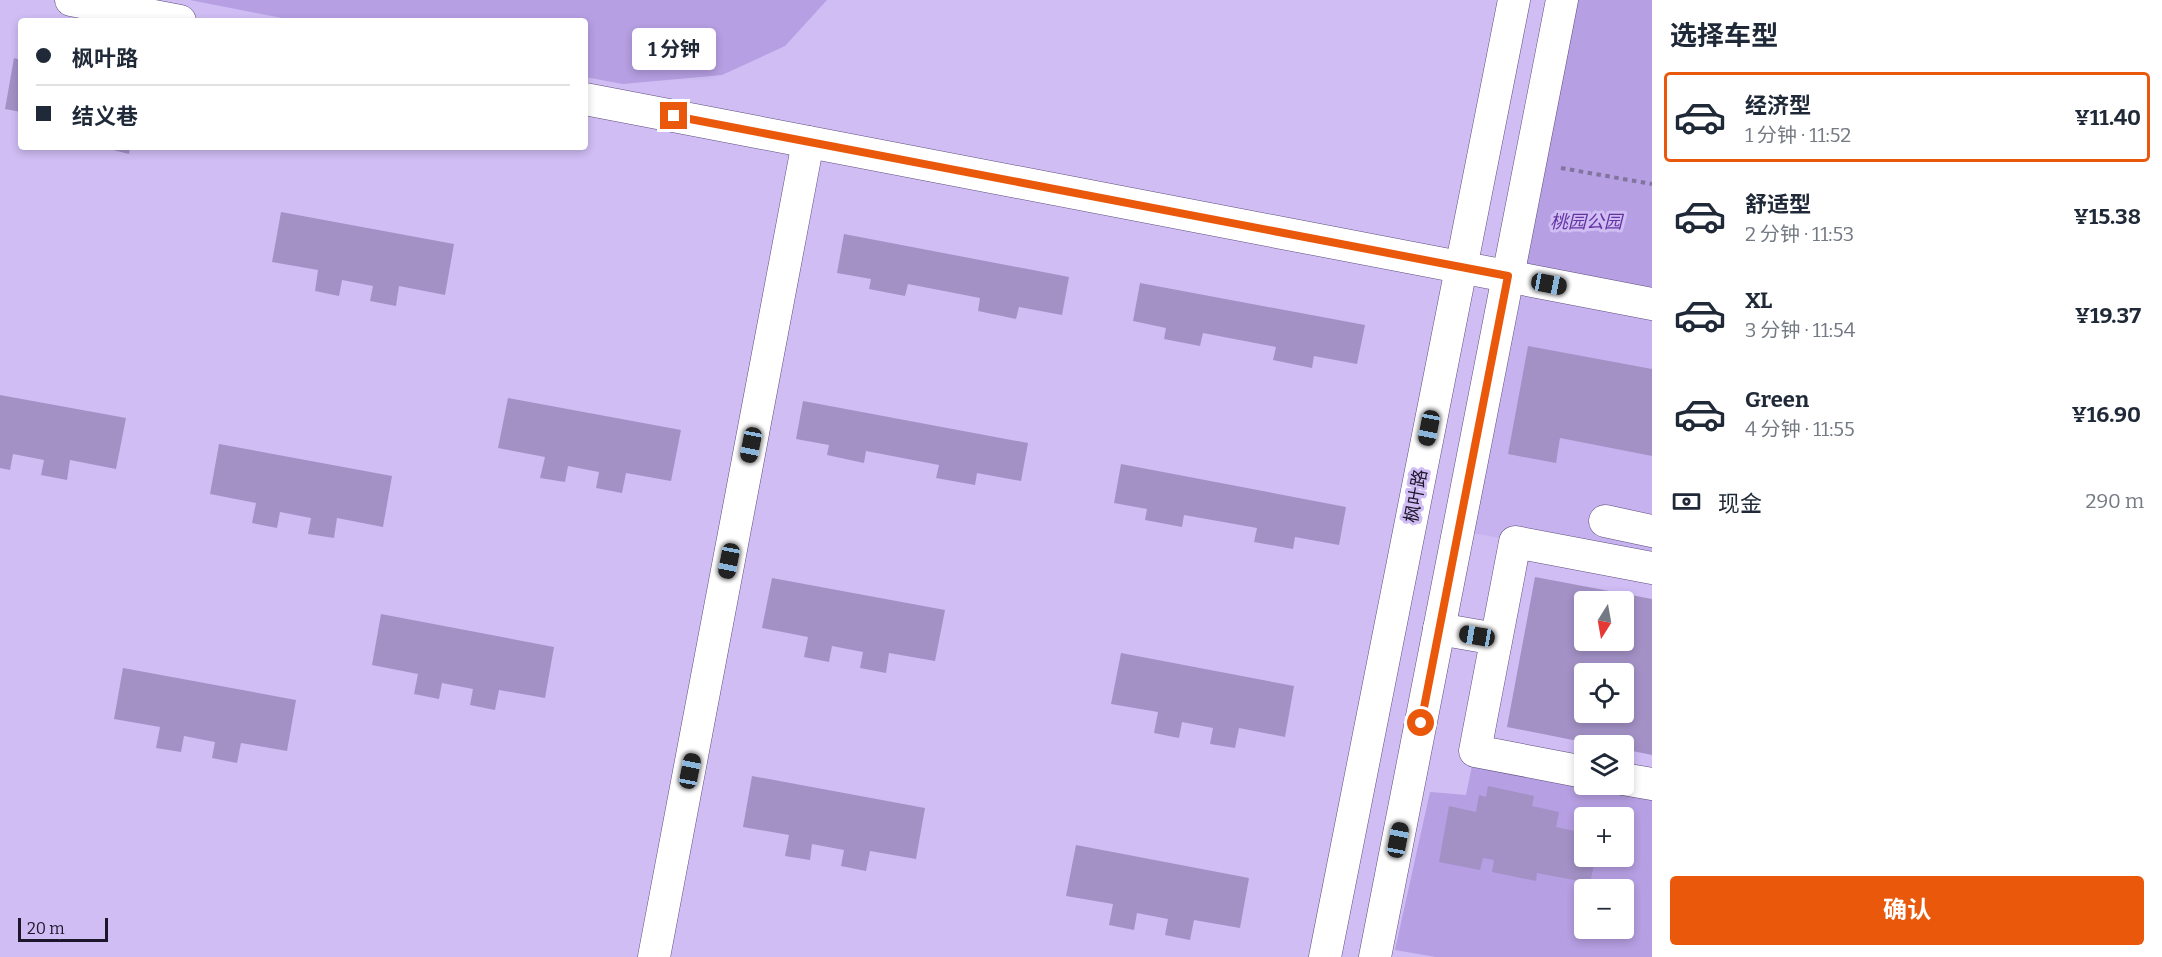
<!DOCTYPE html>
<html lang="zh">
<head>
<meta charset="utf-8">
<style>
	body { margin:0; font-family:Bitter,"Noto Sans SC",serif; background:#f2f2f3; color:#1f2937; height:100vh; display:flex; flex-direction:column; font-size:22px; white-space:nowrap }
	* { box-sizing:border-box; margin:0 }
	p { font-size:20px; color:#747a83 }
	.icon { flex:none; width:33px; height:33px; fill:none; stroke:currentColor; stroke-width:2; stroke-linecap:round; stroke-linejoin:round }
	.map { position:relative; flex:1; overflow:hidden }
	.panel { display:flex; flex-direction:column; background:#fff; width:510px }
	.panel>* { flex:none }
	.guide { position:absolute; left:18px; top:18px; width:570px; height:132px; border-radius:6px; box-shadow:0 3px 9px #0003; display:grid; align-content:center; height:132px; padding:0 18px; background:#fff }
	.needle { width:39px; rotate:191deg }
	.controls { position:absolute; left:1574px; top:591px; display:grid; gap:12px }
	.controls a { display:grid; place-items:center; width:60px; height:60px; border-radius:6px; background:#fff; box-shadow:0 3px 9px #0003; font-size:30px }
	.scale { position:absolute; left:18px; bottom:15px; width:90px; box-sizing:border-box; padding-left:6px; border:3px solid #1d1529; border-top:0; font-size:16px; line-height:21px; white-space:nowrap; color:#1d1529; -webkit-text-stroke:4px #cfbdf4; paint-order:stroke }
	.end { position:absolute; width:27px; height:27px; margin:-14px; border:8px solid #ea580c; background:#fff; box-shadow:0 0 0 3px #fff }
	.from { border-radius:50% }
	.bubble { position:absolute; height:42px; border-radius:6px; background:#fff; box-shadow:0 3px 9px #0003; font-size:20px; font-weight:700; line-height:42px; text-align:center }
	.car { position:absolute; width:18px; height:36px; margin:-18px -9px; border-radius:8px; box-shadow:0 0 4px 2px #0007; background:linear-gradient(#222 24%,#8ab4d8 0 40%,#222 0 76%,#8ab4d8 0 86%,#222 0) }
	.guide b { display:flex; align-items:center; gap:21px; height:57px; font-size:22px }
	.guide b+b { border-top:2px solid #e0e1e3 }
	.guide i { width:15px; height:15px; background:#1f2937 }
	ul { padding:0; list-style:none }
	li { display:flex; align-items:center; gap:18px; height:90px; margin:0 12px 9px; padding:0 6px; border:3px solid transparent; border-radius:6px }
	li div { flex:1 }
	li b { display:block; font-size:22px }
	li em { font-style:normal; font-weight:700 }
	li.selected { border-color:#ea580c }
	li>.icon { width:54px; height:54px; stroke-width:1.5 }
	h2 { padding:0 18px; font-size:27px; line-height:72px }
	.pay { display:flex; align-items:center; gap:15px; height:66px; padding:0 18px; font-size:22px }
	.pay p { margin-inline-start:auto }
	.primary-button { display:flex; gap:12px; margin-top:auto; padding:12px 18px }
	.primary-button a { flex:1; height:69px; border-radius:6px; background:#ea580c; color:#fff; font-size:24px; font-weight:700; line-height:69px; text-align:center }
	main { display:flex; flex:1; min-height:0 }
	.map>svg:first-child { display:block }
</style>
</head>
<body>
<main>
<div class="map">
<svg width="1652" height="957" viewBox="0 0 1652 957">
	<rect width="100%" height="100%" fill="#cfbdf4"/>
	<polygon fill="#c7b2f0" points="1508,276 1652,304 1652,568 1458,530"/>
	<g fill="#b69fe2" fill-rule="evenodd">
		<polygon points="190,0 827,0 785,46 722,75 623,84 585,77 585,21 297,21"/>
		<polygon points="1562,0 1652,0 1652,304 1508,276"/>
		<path d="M1475,751L1584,784H1652V957H1436L1395,950L1430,792L1466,795ZM1584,818H1623V856H1584ZM1584,890H1623V928H1584Z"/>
	</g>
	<g fill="#a391c6" fill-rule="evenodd">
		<polygon points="14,58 21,60 21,112 5,109"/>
		<polygon points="101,147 130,147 129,154"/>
		<polygon points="281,212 454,244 445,295 399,286 396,306 370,301 373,286 342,280 339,296 315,291 318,270 272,262"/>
		<polygon points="844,234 1069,277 1062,315 1019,307 1016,319 978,311 980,298 908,284 905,296 869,289 871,279 837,273"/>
		<polygon points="1140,283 1365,325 1357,364 1314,356 1312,368 1273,360 1276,347 1203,333 1200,346 1164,339 1166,328 1133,321"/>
		<polygon points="1528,346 1652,369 1652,456 1560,438 1556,463 1508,454"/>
		<polygon points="0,395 126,418 116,469 70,460 67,480 41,475 44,460 13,454 10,470 0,468"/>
		<polygon points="508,398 681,430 671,481 626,473 622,493 596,488 599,472 568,466 565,482 540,478 545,457 498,448"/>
		<polygon points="803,401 1028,443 1021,481 977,473 975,485 936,478 939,465 866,451 864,463 827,455 829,445 796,439"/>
		<polygon points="219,444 392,476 383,527 337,518 334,538 308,534 311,518 280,512 277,528 252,523 256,503 210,494"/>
		<polygon points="1121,464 1346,507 1339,545 1295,537 1293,549 1254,542 1257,528 1184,515 1182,527 1145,520 1147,509 1114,503"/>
		<path d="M1535,577L1652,599V755L1623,749V746H1603L1507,727ZM1584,602H1623V640H1584ZM1584,674H1623V712H1584Z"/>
		<polygon points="772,578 945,610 935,661 889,653 886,673 860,668 863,652 832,646 829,662 804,657 808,637 762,628"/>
		<polygon points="381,614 554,647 545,698 499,690 495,710 470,705 473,689 442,683 439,699 414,694 418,674 372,665"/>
		<polygon points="1121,653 1294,686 1285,737 1239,728 1235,748 1210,744 1213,728 1182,722 1179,738 1154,733 1158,712 1111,704"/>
		<polygon points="123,668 296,700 287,751 241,743 237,763 212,758 215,742 184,736 181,752 156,748 160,727 114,719"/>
		<polygon points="752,776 925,808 916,859 870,851 866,871 841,866 844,850 812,844 810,860 785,856 789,835 743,827"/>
		<polygon points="1488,786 1534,796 1532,806 1559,812 1556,827 1584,833 1584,856 1596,856 1590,883 1537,873 1536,881 1492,872 1494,860 1483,858 1480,870 1439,862 1449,806 1476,812 1479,795 1486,797"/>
		<polygon points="1076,845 1249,878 1240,928 1194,920 1190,940 1165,935 1168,919 1137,913 1134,930 1109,925 1113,904 1066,896"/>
	</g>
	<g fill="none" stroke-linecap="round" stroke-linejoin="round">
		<defs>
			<g id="minor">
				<polyline points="71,0 180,21"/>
				<polyline points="585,99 1652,304"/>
				<polyline points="1605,521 1652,531"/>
				<polyline points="1439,629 1496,639"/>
				<polyline points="1584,772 1475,751 1515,542 1652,568"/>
				<polyline points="1623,779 1652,784"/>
				<polyline points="654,957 808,142"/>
				<polyline points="1325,957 1514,0"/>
				<polyline points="1375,957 1562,0"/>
			</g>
		</defs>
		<use href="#minor" stroke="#5d4c7c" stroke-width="33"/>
		<polyline stroke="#82759d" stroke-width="4" stroke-dasharray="4.5 4.5" stroke-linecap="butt" points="1561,168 1652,184"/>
		<use href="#minor" stroke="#fff" stroke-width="32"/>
	</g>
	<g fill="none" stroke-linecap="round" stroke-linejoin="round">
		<polyline stroke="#ea580c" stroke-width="8" points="674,116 1508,276 1421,723"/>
	</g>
	<g text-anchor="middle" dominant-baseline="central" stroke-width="6" stroke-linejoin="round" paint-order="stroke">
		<g font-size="18" font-style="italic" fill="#6433a1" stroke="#cfbdf4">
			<text x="1586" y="222">桃园公园</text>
		</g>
		<g font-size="18" fill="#1d1529" stroke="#cfbdf4">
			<text transform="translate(1416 496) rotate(-79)">枫叶路</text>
		</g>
	</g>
</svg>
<div class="controls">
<a><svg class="needle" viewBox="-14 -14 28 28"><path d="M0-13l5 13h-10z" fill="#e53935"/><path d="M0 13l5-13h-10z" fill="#747a83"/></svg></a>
<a><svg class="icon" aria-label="locate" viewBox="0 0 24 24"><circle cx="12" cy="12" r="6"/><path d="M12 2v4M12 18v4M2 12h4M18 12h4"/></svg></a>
<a><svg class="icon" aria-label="layers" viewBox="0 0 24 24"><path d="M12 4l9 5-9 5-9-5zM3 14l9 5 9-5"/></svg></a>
<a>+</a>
<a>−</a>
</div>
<div class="scale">20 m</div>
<i class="end from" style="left:1421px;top:723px"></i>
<i class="end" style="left:674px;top:116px"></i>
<div class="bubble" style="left:632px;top:28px;width:84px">1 分钟</div>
<i class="car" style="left:1549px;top:284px;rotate:101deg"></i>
<i class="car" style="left:1429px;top:428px;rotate:191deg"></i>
<i class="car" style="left:751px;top:445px;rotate:191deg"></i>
<i class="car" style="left:729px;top:561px;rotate:191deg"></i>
<i class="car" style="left:1477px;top:636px;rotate:280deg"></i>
<i class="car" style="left:690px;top:771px;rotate:11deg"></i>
<i class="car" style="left:1398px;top:840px;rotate:11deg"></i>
<div class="guide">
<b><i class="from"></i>枫叶路</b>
<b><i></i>结义巷</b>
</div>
</div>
<section class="panel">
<h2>选择车型</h2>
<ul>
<li class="selected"><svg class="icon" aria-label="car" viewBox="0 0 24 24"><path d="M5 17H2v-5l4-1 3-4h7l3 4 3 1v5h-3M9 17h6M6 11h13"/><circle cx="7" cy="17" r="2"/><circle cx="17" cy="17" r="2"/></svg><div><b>经济型</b><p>1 分钟 · 11:52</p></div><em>¥11.40</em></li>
<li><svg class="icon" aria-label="car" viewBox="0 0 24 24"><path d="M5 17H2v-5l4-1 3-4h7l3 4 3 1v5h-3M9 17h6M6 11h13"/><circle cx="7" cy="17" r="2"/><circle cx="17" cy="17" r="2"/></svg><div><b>舒适型</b><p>2 分钟 · 11:53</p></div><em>¥15.38</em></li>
<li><svg class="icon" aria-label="car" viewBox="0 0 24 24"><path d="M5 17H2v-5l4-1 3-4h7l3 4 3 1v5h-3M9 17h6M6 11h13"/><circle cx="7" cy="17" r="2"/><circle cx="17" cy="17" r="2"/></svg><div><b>XL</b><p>3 分钟 · 11:54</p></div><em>¥19.37</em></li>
<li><svg class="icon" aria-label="car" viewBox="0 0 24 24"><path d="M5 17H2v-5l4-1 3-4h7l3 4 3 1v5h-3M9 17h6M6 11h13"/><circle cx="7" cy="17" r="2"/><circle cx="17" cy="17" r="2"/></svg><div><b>Green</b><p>4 分钟 · 11:55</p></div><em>¥16.90</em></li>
</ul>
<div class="pay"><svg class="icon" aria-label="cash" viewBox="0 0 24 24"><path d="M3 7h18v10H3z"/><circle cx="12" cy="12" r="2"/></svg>现金<p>290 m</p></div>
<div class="primary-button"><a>确认</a></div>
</section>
</main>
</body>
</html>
